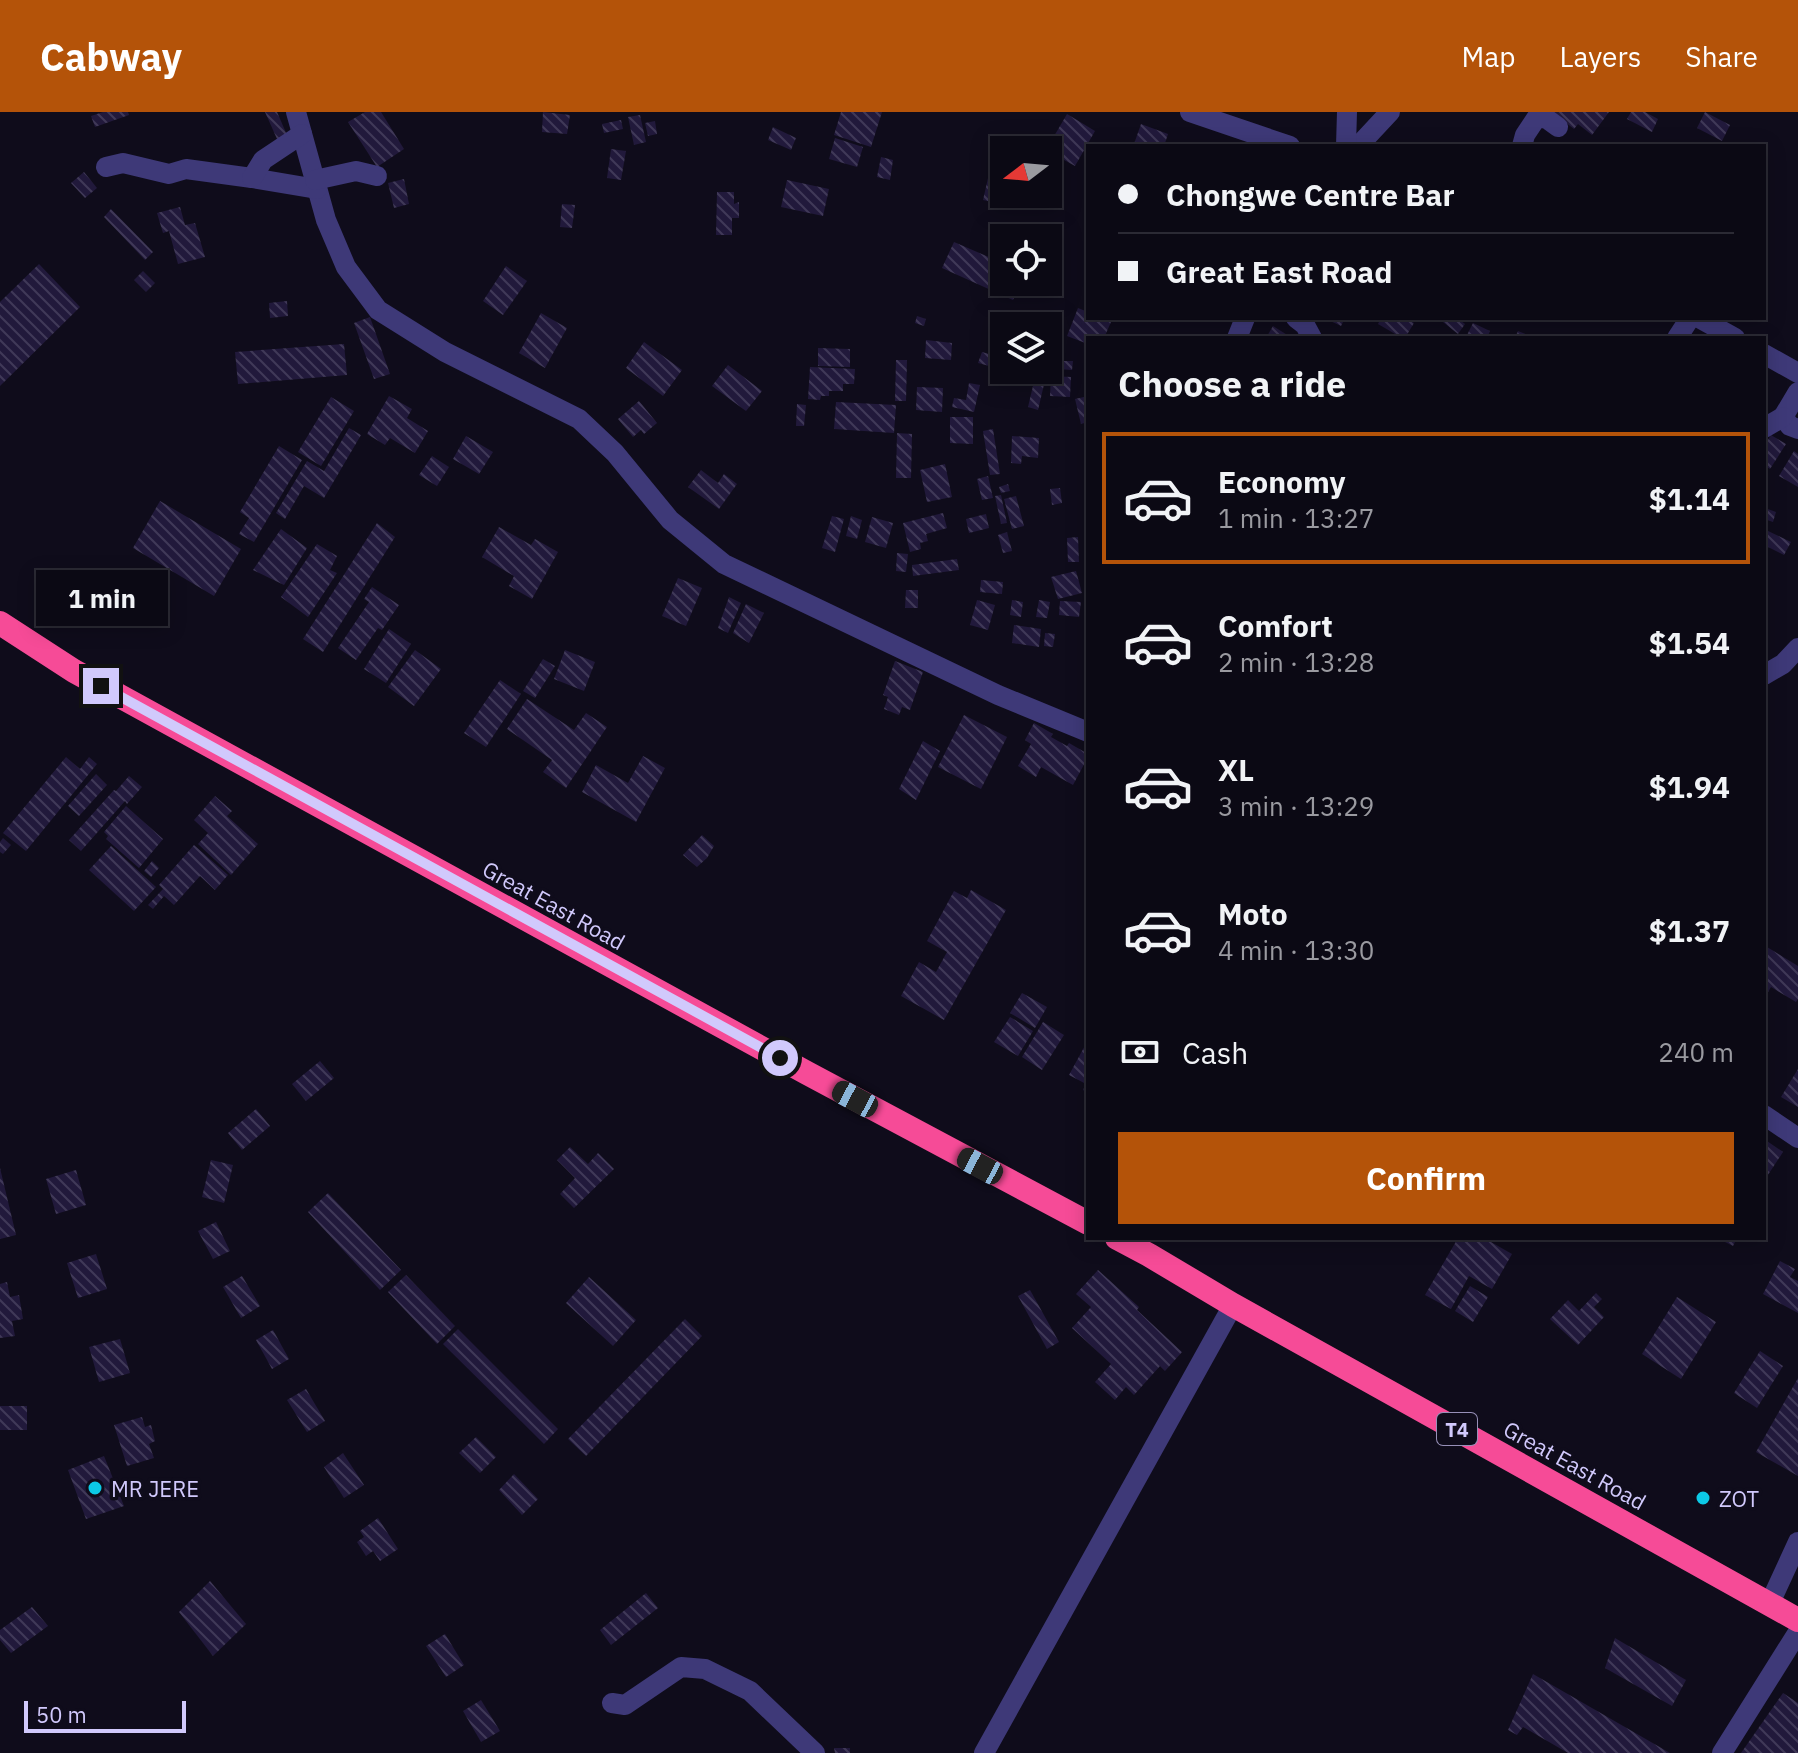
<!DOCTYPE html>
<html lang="en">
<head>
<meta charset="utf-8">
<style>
	body { margin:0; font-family:"IBM Plex Sans",sans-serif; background:#14121d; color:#f1f3f6; height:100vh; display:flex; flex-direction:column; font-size:30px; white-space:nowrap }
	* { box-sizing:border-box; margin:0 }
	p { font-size:26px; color:#9a9aa0 }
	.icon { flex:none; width:44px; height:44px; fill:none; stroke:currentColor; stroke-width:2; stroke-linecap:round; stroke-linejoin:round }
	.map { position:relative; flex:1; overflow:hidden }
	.drawer { position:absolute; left:1086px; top:224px; width:680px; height:904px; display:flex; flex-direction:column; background:#0b0914; border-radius:0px; box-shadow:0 4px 20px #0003,0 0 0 2px #2b2a34 }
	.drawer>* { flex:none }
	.guide { position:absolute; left:1086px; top:32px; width:680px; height:176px; border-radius:0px; box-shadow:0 4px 20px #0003,0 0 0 2px #2b2a34; display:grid; align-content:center; height:176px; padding:0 32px; background:#0b0914 }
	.needle { width:52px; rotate:254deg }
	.buttons { position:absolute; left:990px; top:24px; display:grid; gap:16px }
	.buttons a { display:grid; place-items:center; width:72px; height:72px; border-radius:0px; background:#0b0914; box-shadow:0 4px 20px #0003,0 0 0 2px #2b2a34; font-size:40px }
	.scale { position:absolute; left:24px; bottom:20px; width:162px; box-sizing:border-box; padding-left:8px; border:4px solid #d1c9fc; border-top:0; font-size:22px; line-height:28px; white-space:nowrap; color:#d1c9fc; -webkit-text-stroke:6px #0f0c1b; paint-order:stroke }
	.end { position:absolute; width:36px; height:36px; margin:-18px; border:10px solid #d1c9fc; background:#111; box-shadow:0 0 0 4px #111 }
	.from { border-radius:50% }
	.bubble { position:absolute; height:56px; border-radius:0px; background:#0b0914; box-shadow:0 4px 20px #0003,0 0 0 2px #2b2a34; font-size:26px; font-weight:700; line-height:56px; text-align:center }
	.car { position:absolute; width:24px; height:48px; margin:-24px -12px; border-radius:10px; box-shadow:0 0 6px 2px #0007; background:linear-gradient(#222 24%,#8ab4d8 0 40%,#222 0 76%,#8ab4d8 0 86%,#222 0) }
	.guide b { display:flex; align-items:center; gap:28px; height:76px; font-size:30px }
	.guide b+b { border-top:2px solid #2b2a34 }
	.guide i { width:20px; height:20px; background:#f1f3f6 }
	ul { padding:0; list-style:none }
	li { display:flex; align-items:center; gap:24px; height:132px; margin:0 16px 12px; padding:0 16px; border:4px solid transparent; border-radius:0px }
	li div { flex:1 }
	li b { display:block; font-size:30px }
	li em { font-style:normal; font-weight:700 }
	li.current { border-color:#b45309 }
	li>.icon { width:72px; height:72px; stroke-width:1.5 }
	h2 { padding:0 32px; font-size:36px; line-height:96px }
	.pay { display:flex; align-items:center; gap:20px; height:88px; padding:0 32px; font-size:30px }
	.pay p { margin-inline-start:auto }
	.cta { display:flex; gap:16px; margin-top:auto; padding:16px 32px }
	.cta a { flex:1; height:92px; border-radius:0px; background:#b45309; color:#fff; font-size:32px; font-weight:700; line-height:92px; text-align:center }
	header { display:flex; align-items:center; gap:48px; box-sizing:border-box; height:112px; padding:0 40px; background:#b45309; color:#fff }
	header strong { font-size:38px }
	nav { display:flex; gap:44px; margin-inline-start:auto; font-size:28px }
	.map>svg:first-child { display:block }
</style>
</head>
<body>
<header>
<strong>Cabway</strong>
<nav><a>Map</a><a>Layers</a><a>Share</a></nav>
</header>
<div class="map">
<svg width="1798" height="1641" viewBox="0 0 1798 1641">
	<defs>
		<pattern id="building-back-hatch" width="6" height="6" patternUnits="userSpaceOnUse" patternTransform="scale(2)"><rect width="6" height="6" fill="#21193b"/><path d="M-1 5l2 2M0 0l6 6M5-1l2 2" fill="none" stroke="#403958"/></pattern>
	</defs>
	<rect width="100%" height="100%" fill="#0f0c1b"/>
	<g fill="url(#building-back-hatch)">
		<polygon points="103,0 128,0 129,3 95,15 91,4"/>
		<polygon points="265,0 277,0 287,23 277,27"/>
		<polygon points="365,0 381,0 404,37 377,55 348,10"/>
		<polygon points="543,0 570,3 567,22 542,20"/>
		<polygon points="841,0 882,0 871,35 834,23"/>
		<polygon points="1552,0 1609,0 1592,23 1578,12 1574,17"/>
		<polygon points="1631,0 1645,0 1658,7 1652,20 1627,7"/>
		<polygon points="1705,0 1730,13 1722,29 1697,16"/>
		<polygon points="1067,2 1095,19 1075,54 1046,38"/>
		<polygon points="640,3 646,30 634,33 628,5"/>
		<polygon points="621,8 623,17 604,21 602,12"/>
		<polygon points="655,9 657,22 648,24 645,11"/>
		<polygon points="1141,12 1168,22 1164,34 1134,32"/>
		<polygon points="773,15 796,26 791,38 768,28"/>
		<polygon points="835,26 863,35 857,55 829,47"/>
		<polygon points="611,37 626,39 621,68 607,66"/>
		<polygon points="881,45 893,48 890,68 877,65"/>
		<polygon points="84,60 97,76 85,86 71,71"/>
		<polygon points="988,66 1004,70 1004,82 1021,82 1018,96 983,88"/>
		<polygon points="404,67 409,92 394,96 388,71"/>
		<polygon points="787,68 829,77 823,104 781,95"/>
		<polygon points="717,80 734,80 734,92 739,90 739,106 732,106 732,123 716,123"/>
		<polygon points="562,92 575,93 572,116 560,115"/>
		<polygon points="180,95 185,113 195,111 205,145 178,152 169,119 163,121 157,101"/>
		<polygon points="111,97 153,140 145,148 104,105"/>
		<polygon points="954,130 991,146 994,139 1004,143 1004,170 1021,170 1013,188 942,156"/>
		<polygon points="39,152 80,195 0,274 0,190"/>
		<polygon points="506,154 527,169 503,203 483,189"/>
		<polygon points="143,159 155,171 146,180 134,168"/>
		<polygon points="287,189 288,204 270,206 269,191"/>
		<polygon points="1078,196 1088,200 1088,206 1102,206 1111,210 1104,226 1088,226 1088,232 1067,224"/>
		<polygon points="541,201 567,216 545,256 519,241"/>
		<polygon points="917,204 926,207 924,214 915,211"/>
		<polygon points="370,205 390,262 374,267 354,211"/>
		<polygon points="1324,206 1345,206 1341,214"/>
		<polygon points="1381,206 1405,206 1414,211 1405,226 1402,226 1378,212"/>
		<polygon points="1446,206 1457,206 1465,212 1458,222 1443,210"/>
		<polygon points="1473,211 1490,219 1487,226 1473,226 1467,223"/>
		<polygon points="1273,214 1292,226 1266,226"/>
		<polygon points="1518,219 1535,226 1515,226"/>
		<polygon points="926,228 952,231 951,248 925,246"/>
		<polygon points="644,230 682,258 663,284 626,256"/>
		<polygon points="344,232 347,263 238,272 235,240"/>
		<polygon points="818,236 850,237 850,255 818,254"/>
		<polygon points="982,240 996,244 993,255 978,251"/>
		<polygon points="896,248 907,248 906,289 895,289"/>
		<polygon points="1004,248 1004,258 1024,258 1032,261 1027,274 998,263"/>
		<polygon points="1057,249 1073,249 1072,258 1057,257"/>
		<polygon points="728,253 762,279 746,299 712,274"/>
		<polygon points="810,255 855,257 854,272 843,272 843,279 829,279 829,284 821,284 820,288 808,287"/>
		<polygon points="1036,261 1046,264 1038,298 1028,295"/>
		<polygon points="1051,264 1071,265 1070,285 1050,284"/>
		<polygon points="969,271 980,273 974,300 952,295 954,286 966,288"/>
		<polygon points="917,275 943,276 942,300 916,298"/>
		<polygon points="389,284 412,297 407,306 428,319 415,341 390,326 385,333 367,322"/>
		<polygon points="1088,284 1088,310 1081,312 1075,287"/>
		<polygon points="331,285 354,299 321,354 298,340"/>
		<polygon points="639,289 657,311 644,322 641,318 633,325 618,307"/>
		<polygon points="836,290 896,293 894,321 834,317"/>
		<polygon points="797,292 806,293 804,314 796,314"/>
		<polygon points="950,305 973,305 973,332 950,331"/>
		<polygon points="349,316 361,323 324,386 304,374 285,407 276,401 307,349 324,359"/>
		<polygon points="993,317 1000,362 990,363 983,319"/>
		<polygon points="897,321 912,322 911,366 896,366"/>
		<polygon points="1771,323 1786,332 1770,357 1764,353 1764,334"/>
		<polygon points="466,324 493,340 479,362 453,347"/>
		<polygon points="1012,324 1039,326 1038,346 1022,344 1021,352 1011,351"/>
		<polygon points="279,334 302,348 254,430 239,422 249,406 240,400"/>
		<polygon points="1794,339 1798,342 1798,375 1779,364"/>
		<polygon points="432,344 449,355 437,374 419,363"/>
		<polygon points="945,352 952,385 927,390 920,358"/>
		<polygon points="701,358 718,371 724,362 737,372 719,397 688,375"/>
		<polygon points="988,364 993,386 982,388 977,367"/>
		<polygon points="1008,372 1010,379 1001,381 999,375"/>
		<polygon points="1060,376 1062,391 1052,393 1050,377"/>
		<polygon points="1001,383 1007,411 1001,412 995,384"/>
		<polygon points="1016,384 1024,414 1012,417 1004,387"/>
		<polygon points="160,389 241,437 214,484 133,436"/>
		<polygon points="1765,396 1776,400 1773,410 1764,407"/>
		<polygon points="943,401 947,416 926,422 928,429 920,431 921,437 910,440 903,411"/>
		<polygon points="986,402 989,416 969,421 966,407"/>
		<polygon points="832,404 844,407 835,440 822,436"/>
		<polygon points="851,404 862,408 857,427 846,424"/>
		<polygon points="872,405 893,411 886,436 865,430"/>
		<polygon points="377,411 395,425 323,540 303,527"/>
		<polygon points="499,415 531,433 535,427 558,440 532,487 509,474 514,464 482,445"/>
		<polygon points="281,417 307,436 284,473 253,458"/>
		<polygon points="1764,417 1791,430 1784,443 1764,433"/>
		<polygon points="1007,420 1012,439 1003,441 998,423"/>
		<polygon points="1078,425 1079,450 1068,450 1067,426"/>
		<polygon points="317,432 337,444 330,458 337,461 308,505 281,485"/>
		<polygon points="897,441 908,442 906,460 896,459"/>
		<polygon points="957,447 959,458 913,464 912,453"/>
		<polygon points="1076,459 1082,481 1058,487 1051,465"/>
		<polygon points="678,466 702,476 686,514 662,504"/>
		<polygon points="981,468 1003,470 1002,482 980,480"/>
		<polygon points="372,475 399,493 382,518 378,516 356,548 338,536 369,490 364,487"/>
		<polygon points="906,478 918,478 918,496 905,496"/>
		<polygon points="729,485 741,491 728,521 718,516"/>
		<polygon points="977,488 995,493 988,518 970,513"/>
		<polygon points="1012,488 1023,490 1021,505 1010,503"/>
		<polygon points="1039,488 1050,490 1047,506 1036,505"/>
		<polygon points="1060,489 1081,490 1079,505 1059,503"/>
		<polygon points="746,492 764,501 749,531 733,521"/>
		<polygon points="1014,513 1041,517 1039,535 1012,531"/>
		<polygon points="389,517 411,532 386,571 364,557"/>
		<polygon points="1045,521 1055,522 1053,535 1044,534"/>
		<polygon points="415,538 441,557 414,594 388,575"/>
		<polygon points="565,538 595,550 584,579 554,567"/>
		<polygon points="543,547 555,554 535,586 523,579"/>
		<polygon points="895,549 923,560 910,598 902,595 899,603 884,597 888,585 883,583"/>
		<polygon points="500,568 521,582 486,635 464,621"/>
		<polygon points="527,587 574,618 586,601 607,615 566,676 543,660 552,648 507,617"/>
		<polygon points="964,603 1007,625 981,677 938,655"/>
		<polygon points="1034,611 1053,622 1051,625 1067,634 1069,631 1088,642 1088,645 1073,673 1041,655 1036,665 1018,654 1031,632 1025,628"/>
		<polygon points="923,629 940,639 916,688 899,677"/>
		<polygon points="643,644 665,656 636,710 582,680 596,653 628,671"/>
		<polygon points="66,645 80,657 89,645 97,652 26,739 3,721"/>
		<polygon points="96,662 107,673 79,704 68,694"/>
		<polygon points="129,664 142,675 127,692 125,689 81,739 69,728 114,678 116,679"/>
		<polygon points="215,684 232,699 227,704 258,732 231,763 198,732 208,721 194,708"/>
		<polygon points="126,694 163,727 139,756 106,727 108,724 104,720"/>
		<polygon points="702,723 714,734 707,746 697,755 683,743"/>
		<polygon points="3,726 11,733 3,742 0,740 0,730"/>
		<polygon points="194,733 228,763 215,778 200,764 174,793 164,784 153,797 148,793 163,777 159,773"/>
		<polygon points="111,734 156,775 134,799 89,758"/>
		<polygon points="152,749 159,756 151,765 144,759"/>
		<polygon points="971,778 1006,798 944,908 901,884 919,850 936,860 947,840 927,829 954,779 967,786"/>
		<polygon points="1767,835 1798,854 1798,887 1796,890 1771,875 1764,887 1764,840"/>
		<polygon points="1022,881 1047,895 1035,916 1010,901"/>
		<polygon points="1010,905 1033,919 1018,944 994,930"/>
		<polygon points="1043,910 1064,923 1042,958 1022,945"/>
		<polygon points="1088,928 1088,981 1083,978 1086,972 1069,963"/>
		<polygon points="320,949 334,966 306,989 292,972"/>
		<polygon points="1798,957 1798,995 1781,985"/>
		<polygon points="256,997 270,1014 242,1038 228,1021"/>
		<polygon points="1767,1029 1783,1040 1764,1069 1764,1033"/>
		<polygon points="570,1035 588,1052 598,1041 614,1057 574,1096 560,1082 575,1066 557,1048"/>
		<polygon points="211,1048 233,1053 224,1091 202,1085"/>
		<polygon points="0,1056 16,1123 0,1127"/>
		<polygon points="76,1058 86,1093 56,1102 46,1067"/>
		<polygon points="328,1081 401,1158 380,1178 308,1100"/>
		<polygon points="216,1110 230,1139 213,1147 198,1119"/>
		<polygon points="1458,1126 1484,1126 1512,1142 1492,1177 1469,1164 1451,1197 1425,1183"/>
		<polygon points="1717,1126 1737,1126 1733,1134"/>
		<polygon points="96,1142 107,1177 78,1186 67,1151"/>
		<polygon points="1780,1149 1795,1157 1790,1165 1798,1169 1798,1201 1763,1182"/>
		<polygon points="1098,1158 1139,1195 1137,1198 1182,1240 1165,1259 1160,1254 1134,1283 1126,1275 1115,1288 1095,1270 1111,1252 1072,1216 1091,1195 1076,1182"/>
		<polygon points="406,1163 455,1214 437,1232 388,1180"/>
		<polygon points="242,1164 260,1194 241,1206 223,1175"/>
		<polygon points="589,1165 636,1208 613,1234 566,1191"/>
		<polygon points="7,1170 10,1185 19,1183 23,1207 12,1209 15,1224 0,1226 0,1172"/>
		<polygon points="1470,1174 1488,1185 1473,1210 1455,1199"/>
		<polygon points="1030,1178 1059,1230 1047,1237 1018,1184"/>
		<polygon points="1596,1181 1602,1187 1594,1195 1604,1205 1578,1233 1550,1207 1568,1188 1579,1199"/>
		<polygon points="1677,1185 1716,1210 1681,1267 1642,1242"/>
		<polygon points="685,1207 702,1224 586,1344 568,1327"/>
		<polygon points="458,1217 558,1317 544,1332 443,1232"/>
		<polygon points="273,1218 289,1247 272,1257 256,1228"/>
		<polygon points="120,1227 130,1261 99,1270 89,1235"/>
		<polygon points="1760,1239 1783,1254 1757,1296 1734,1281"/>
		<polygon points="1798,1266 1798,1364 1756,1340"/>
		<polygon points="306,1277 325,1309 307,1320 287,1288"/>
		<rect x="0" y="1294" width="27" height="24"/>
		<polygon points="142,1305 145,1315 151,1313 155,1329 149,1332 154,1346 127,1354 114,1313"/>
		<polygon points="476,1325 496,1345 480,1361 459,1341"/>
		<polygon points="343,1341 364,1373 344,1386 324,1355"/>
		<polygon points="104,1344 124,1394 86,1407 68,1358"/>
		<polygon points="514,1362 538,1387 522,1403 499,1378"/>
		<polygon points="378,1406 398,1437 380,1449 373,1439 366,1444 357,1430 364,1425 360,1419"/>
		<polygon points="210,1469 246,1512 213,1544 179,1500"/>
		<polygon points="646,1481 658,1496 611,1533 600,1518"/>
		<polygon points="32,1495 48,1514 11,1541 0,1528 0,1518"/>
		<polygon points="445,1522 464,1553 446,1565 426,1534"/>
		<polygon points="1615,1526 1686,1568 1672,1594 1605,1556"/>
		<polygon points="1533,1562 1670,1641 1568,1641 1523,1615 1517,1623 1508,1618"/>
		<polygon points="1783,1581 1798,1591 1798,1641 1741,1641"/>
		<polygon points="481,1588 500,1619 481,1630 463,1599"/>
		<polygon points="834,1636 850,1636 850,1641 835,1641"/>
	</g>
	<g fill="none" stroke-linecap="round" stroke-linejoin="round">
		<g stroke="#3e3978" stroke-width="20">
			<polyline points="296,0 326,108 346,155 378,198 445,240 579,307 615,341 670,408 724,452 998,583 1088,620"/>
			<polyline points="1190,0 1290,34"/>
			<polyline points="1362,30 1390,0"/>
			<polyline points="1346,34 1347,0"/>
			<polyline points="1522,34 1525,23 1537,5 1547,7 1558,15"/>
			<polyline points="106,55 123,51 169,62 186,57 252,66 317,77"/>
			<polyline points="252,66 263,48 302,22"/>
			<polyline points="315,68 356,59 377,64"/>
			<polyline points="1296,206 1305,213 1312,226"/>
			<polyline points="1699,206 1735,226"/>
			<polyline points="1237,226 1245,206"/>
			<polyline points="1677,226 1690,206"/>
			<polyline points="1764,242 1798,261"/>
			<polyline points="1798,280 1783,305 1790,314 1798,317"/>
			<polyline points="1764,316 1783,305"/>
			<polyline points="1764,563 1783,552 1798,536"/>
			<polyline points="1764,1003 1798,1026"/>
			<polyline points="1769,1493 1798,1430"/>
			<polyline points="612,1591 625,1593 681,1555 705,1557 750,1579 815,1641"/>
			<polyline points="984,1641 1233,1193"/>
			<polyline points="1722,1641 1798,1520"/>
		</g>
		<g stroke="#f64b97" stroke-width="24">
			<polyline points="0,511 74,559 807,961 1088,1111"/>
			<polyline points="1117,1126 1149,1143 1233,1193 1798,1508"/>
		</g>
	</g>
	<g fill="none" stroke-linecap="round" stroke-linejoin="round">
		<polyline stroke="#d1c9fc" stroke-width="10" points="101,574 780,946"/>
	</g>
	<g fill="#0cc9e6" stroke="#0f0c1b" stroke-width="3">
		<circle cx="95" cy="1376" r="8"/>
		<circle cx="1703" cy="1386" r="8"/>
	</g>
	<g text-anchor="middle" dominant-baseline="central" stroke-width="7" stroke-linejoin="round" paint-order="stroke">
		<rect fill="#0f0c1b" stroke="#9790b8" stroke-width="2" x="1437" y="1301" width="40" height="32" rx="6"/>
		<g font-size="20" font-weight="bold" fill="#d1c9fc">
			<text x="1457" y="1317">T4</text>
		</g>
		<g font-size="22" fill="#d1c9fc" stroke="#0f0c1b">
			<text transform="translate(554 793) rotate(29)">Great East Road</text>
			<text transform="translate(1575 1353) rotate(29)">Great East Road</text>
		</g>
		<g font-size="22" fill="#d1c9fc" stroke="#0f0c1b" text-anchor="start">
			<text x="111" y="1376">MR JERE</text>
			<text x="1719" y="1386">ZOT</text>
		</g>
	</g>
</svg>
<div class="buttons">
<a><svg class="needle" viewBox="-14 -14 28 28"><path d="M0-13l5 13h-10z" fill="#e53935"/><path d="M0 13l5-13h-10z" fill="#9a9aa0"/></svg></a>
<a><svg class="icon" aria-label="locate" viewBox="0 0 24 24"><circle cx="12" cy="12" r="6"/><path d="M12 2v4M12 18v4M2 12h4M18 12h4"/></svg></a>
<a><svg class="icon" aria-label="layers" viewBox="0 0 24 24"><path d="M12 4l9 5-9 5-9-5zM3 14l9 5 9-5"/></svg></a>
</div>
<div class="scale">50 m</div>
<i class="end from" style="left:780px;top:946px"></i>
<i class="end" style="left:101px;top:574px"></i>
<div class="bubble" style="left:36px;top:458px;width:132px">1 min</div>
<i class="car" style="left:855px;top:987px;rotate:298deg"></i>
<i class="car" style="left:980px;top:1054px;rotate:298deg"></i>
<div class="guide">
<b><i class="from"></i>Chongwe Centre Bar</b>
<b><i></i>Great East Road</b>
</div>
<section class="drawer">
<h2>Choose a ride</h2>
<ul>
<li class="current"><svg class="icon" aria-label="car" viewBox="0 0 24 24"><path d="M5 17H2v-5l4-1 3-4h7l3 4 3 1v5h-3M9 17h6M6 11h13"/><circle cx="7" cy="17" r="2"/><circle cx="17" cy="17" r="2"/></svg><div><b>Economy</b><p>1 min · 13:27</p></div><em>$1.14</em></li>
<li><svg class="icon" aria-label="car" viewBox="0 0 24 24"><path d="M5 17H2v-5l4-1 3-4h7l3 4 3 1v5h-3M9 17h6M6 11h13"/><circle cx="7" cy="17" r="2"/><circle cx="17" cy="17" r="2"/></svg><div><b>Comfort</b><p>2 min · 13:28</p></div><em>$1.54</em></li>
<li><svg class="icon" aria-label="car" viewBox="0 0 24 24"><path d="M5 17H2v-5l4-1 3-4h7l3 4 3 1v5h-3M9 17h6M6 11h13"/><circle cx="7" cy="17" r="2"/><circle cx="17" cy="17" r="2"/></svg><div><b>XL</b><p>3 min · 13:29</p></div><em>$1.94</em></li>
<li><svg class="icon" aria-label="car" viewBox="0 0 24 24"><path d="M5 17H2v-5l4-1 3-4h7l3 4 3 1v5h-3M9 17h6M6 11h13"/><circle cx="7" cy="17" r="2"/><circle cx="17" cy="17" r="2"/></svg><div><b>Moto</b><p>4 min · 13:30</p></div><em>$1.37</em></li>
</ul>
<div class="pay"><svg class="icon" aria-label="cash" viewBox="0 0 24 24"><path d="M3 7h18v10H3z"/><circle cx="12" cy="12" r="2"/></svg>Cash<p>240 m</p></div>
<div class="cta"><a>Confirm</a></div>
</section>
</div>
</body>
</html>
